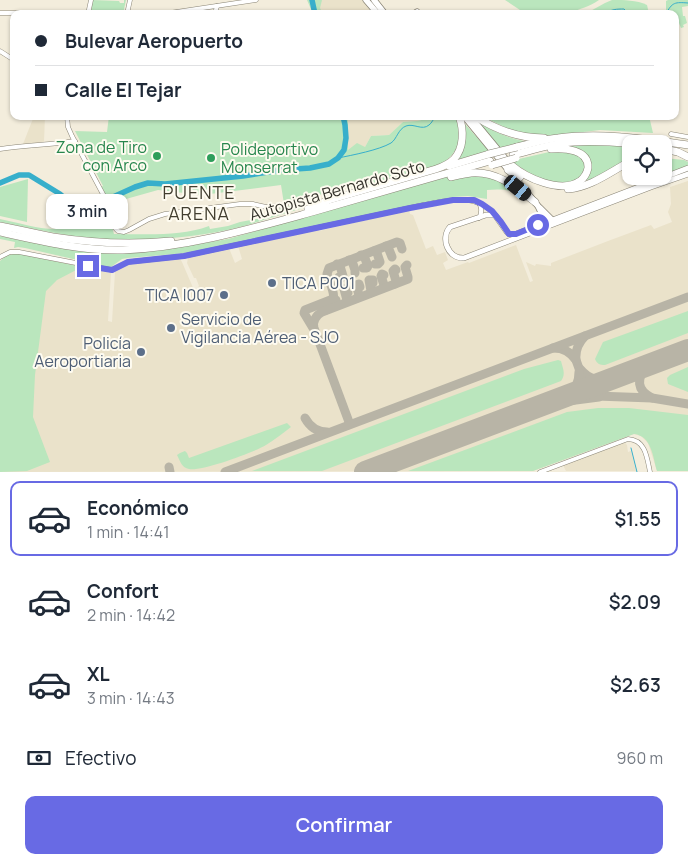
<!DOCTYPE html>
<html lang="es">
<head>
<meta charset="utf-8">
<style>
	body { margin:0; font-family:Manrope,sans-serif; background:#f6f6f7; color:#1f2937; height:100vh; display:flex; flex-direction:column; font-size:19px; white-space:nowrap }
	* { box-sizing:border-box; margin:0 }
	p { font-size:16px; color:#747a83 }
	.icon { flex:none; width:28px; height:28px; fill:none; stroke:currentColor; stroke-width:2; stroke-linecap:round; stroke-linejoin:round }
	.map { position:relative; height:472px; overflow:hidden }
	.sheet { display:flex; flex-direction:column; background:#fff; flex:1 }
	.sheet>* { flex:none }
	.guide { position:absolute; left:10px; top:10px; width:669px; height:110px; border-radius:10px; box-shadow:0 1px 4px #0004; display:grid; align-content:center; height:110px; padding:0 25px; background:#fff }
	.buttons { position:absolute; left:622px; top:135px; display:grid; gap:10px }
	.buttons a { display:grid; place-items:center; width:50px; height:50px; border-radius:10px; background:#fff; box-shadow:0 1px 4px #0004; font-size:25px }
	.end { position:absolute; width:22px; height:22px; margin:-11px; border:6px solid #686ae4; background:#fff; box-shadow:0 0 0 2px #fff }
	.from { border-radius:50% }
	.bubble { position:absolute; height:35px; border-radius:10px; background:#fff; box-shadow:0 1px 4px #0004; font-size:16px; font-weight:600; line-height:35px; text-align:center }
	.car { position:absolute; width:15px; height:30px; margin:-15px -8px; border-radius:6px; box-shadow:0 0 4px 1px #0007; background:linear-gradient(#222 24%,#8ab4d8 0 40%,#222 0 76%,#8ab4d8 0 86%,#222 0) }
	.guide b { display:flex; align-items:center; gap:18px; height:48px; font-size:19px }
	.guide b+b { border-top:1px solid #e0e1e3 }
	.guide i { width:12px; height:12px; background:#1f2937 }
	ul { padding:9px 0 0; list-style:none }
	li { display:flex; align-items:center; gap:15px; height:75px; margin:0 10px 8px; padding:0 15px; border:2px solid transparent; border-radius:10px }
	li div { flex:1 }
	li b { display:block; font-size:19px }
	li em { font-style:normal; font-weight:600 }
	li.current { border-color:#686ae4 }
	li>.icon { width:45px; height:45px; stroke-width:1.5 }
	.pay { display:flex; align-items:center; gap:12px; height:55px; padding:0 25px; font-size:19px }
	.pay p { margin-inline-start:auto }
	.cta { display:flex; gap:10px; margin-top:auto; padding:10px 25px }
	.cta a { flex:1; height:58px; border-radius:10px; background:#686ae4; color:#fff; font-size:20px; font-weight:600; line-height:58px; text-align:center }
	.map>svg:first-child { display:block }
</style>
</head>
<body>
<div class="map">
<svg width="688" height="472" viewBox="0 0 688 472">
	<rect width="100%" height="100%" fill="#f3eddc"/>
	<g fill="#eae2ca">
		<polygon points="316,0 362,0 373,14 320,14"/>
		<polygon points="34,116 45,116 44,142 23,144"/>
		<polygon points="346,116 427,116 426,119 417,121 403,122 389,135 371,136 365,147 348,150 348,120"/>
		<polygon points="688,181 688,471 657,471 648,443 641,436 634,434 533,471 0,472 0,261 6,256 20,254 111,273 108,321 112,322 115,272 132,263 180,259 182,262 200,304 204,301 198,287 199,286 196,278 194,278 187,263 188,258 195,255 229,248 235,263 242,259 238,246 318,229 319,231 409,210 410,214 413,215 426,249 433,246 437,255 445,252 448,260 443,263 446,270 468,262 469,263 474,261 516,245 530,282 533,281 526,262 535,266 536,264 551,266 551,263 608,241 651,225 654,229 672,222 668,212 671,204 670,187"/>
		<polygon points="624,442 627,445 628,452 631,451 636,471 566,471 563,465"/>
	</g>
	<g fill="#bae6bd">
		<polygon points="92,0 119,1 120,3 124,3 124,0 126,0 123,14 91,14"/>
		<polygon points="307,0 322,0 320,8 323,14 313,14"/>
		<path d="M505,0H599C590,7 579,8 570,14H522L523,12Z"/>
		<path d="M612,0C625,0 636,0 647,5L649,14H585L605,3Z"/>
		<polygon points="668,0 688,0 688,6 682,7 683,16 685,16 687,23 683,25 684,27 681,28 679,23 677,24 678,27 675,28 675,14 664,14 666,11 666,1"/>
		<path d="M109,116H346L348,120V150L357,143L365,147L371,136L389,135L403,122L417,121L426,119L427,116H457C460,139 462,149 442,164L366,188L365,183L284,204L281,185L202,195L158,190L126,199L110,201L101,187L103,186L75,131L107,132Z"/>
		<polygon points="482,116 649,116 653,133 600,130 550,136 526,134 510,130"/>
		<path d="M477,121C494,132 511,140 531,142L501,149Z"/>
		<polygon points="465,124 490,152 454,162 465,133"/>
		<polygon points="597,144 631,147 631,158 588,181 586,180 588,159 564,147 576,145"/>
		<polygon points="558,150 579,156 585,164 584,173 576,181 563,183 541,180 510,161"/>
		<polygon points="664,158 684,160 688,162 688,166 664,176"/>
		<path d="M488,175L518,190L516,193C507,189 497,189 487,190V199L468,196L452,197L191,252L176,254L128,258L122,259L111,267H108L25,248L18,247L14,248L15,242L0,239V236L39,244L87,251L180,247L228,239L449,176Z"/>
		<polygon points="28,179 27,222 0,216 0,187"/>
		<path d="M304,203L306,207C285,213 265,220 244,226C195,239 133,243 82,237C54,234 27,227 0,222V219C21,223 45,232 67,228C79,226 96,217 108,213L114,234C146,234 179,237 209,226L210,229L228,226L240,222L272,216L276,214L280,208Z"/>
		<polygon points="13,254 20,254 82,267 57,280 46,291 35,375 33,417 50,462 27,471 0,472 0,261 6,256"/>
		<path d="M688,311V333L605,365C600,365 597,364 595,359L603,342Z"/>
		<path d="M558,360L561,361C563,369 566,374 561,381L322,471H252L524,369Z"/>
		<polygon points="688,367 688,392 668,384 667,378 670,375"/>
		<path d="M598,408H629L688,415V471H657C653,458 652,436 634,434L533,471H408L567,412Z"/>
		<path d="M287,423L291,427C283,433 274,440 266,445C255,452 200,472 189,469C182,468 180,461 177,455L180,453L185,451L187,453L189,458Z"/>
	</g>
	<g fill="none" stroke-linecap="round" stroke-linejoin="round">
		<g stroke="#37afcb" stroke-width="1">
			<path d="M605,14C611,9 617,9 624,9L629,14"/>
			<path d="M666,14C672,2 675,2 688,3"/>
			<path d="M338,158C353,155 379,150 391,143C397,139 398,129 406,126C414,123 422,131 429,125C432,123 433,119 436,116"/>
			<polyline points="631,448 637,472"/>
		</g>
		<g stroke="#37afcb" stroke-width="5.5">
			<polyline points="312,0 315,14"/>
			<polyline points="0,183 19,175 29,175 60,194 74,206 82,208 91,207 135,187 148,183 165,184 243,176 281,170 310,168 329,164 338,158 344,150 346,138 345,125 343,116"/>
		</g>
		<g stroke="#b8b4a6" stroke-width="9">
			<polyline points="386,246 388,247 392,257"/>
			<polyline points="374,251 377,253 380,262 378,264 375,264"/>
			<polyline points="361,255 364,256 368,266 367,268 363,268"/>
			<polyline points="349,260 352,261 355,270 355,273"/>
			<polyline points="337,264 340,266 343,276 341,278 339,277"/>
			<polyline points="395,284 396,281 393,271 395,269 396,270"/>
			<polyline points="383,288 384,285 381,276 382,274 384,275"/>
			<polyline points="370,293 371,291 369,280 373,280 373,283"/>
			<polyline points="357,298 359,295 356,285 359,284 360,287"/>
			<polyline points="346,302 347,300 344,289 347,289 348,293"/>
			<path d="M326,310C340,298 331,288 327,274L329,268L397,242L400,243L402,249"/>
			<polyline points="313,328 304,313 305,310 333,299 336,300"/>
			<path d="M585,336C578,343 575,350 576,360L586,388L592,394L596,396L652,398L688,404"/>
			<path d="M553,348C564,348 570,352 576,360"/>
			<path d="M646,366C637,379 636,390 652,398"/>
			<path d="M580,369C590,381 599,381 613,378"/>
			<path d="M568,395C576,388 579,382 579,372"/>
			<polyline points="535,407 568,401 599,397"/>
			<path d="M305,418C310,427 317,432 327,432"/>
			<path d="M348,425L349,422L314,328C312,322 316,315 322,312L408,279V277L405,267L407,265"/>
			<polyline points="169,467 170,472"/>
			<polyline points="225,472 688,297"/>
		</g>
		<polyline stroke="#b8b4a6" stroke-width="22" points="365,472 688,350"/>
		<defs>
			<g id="minor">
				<polyline points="0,13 39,13 48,14"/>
				<polyline points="88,14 91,0"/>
				<polyline points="127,14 130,0"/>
				<polyline points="163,14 256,0"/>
				<polyline points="215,14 217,6"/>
				<polyline points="0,51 14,60"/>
				<polyline points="67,116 68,127 72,136 105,198 114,227 118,231 124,232 129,230 149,219 165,214 240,204 253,204 266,207 286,205"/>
				<polyline points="671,134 688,137"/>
				<path d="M0,149C25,145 50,145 75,141"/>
				<path d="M479,218C482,213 482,208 479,203"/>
				<path d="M0,257L10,252H19L112,270L128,262L184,256L423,205C450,200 475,192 495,215"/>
				<path d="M540,472L628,439C646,440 647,458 650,472"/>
			</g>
			<path id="tertiary" d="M688,168L516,234H509L507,232L495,215H486L450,227C440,238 448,259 464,258L651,187L688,174"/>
			<g id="secondary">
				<polyline points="366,0 378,14"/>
				<polyline points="374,0 385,14"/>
				<polyline points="414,14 417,12"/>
				<path d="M464,116L538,206C542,213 543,218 539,225"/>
				<polyline points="470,116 509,163"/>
				<polyline points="540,208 552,220"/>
			</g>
			<g id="trunk">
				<path d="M475,116C496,130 519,138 544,138"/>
				<path d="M517,147C530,144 544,139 558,138C601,132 645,139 688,145"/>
				<polyline points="664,149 678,152 688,157"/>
				<path d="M513,155C533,150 553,143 574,142C593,141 613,142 632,144"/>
				<path d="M511,165C526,178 561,194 580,181C584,178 587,173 588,168C589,149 564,148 551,149"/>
				<polyline points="449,166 489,154"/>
				<polyline points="508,170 520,177"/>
				<path d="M451,177C457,175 464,174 471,173C497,171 516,187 535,202"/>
				<path d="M568,189C592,187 611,171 631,161"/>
				<path d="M308,209L329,200L436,169C442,167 449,164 454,159C464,148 464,130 459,116"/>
				<path d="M0,226C18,229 35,234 53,237C92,243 132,245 171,241"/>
				<path d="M0,232C40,241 82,251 123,250C188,247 250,229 312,212C371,195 431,178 490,161"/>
			</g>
		</defs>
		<use href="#minor" stroke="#898475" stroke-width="5"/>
		<use href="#tertiary" stroke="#898475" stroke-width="6"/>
		<use href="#secondary" stroke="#898475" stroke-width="7"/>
		<use href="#trunk" stroke="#898475" stroke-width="8"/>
		<use href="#minor" stroke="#fff" stroke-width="4"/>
		<use href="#tertiary" stroke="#fff" stroke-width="5"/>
		<use href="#secondary" stroke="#fff" stroke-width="5.5"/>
		<use href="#trunk" stroke="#fff" stroke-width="7"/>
		<defs>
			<g id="trunk-bridge">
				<polyline points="489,154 517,147"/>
				<polyline points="492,165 516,158"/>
			</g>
		</defs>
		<use href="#trunk-bridge" stroke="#898475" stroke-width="8" stroke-linecap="butt"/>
		<use href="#trunk-bridge" stroke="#fff" stroke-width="7"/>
	</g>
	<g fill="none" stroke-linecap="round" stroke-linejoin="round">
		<polyline stroke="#686ae4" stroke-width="6" points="88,266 112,270 128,262 184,256 410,208 453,200 474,200 482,204 492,211 501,222 509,234 516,234 538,225"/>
	</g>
	<g fill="#2e9e5b" stroke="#fefbf0" stroke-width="2">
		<circle cx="157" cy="156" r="5"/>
		<circle cx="211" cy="158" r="5"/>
	</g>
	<g fill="#5c6f8a" stroke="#fefbf0" stroke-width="2">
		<circle cx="272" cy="283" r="5"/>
		<circle cx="224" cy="295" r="5"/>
		<circle cx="171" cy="328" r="5"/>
		<circle cx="141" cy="352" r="5"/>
	</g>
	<g text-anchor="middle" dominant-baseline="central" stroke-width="4" stroke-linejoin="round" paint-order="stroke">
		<g font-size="16" fill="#27864d" stroke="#fefbf0" text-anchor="end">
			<text x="147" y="147">Zona de Tiro<tspan x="147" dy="18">con Arco</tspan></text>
			<text x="221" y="149" text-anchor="start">Polideportivo<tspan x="221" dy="18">Monserrat</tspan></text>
		</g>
		<g font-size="16" fill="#35332c" stroke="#fefbf0">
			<text transform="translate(337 190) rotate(-16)">Autopista Bernardo Soto</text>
		</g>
		<g font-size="16" fill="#4e5e75" stroke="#fefbf0" text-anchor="start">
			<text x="282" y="283">TICA P001</text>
			<text x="214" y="295" text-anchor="end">TICA I007</text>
			<text x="181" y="319">Servicio de<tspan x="181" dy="18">Vigilancia Aérea - SJO</tspan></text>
			<text x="131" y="343" text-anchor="end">Policía<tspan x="131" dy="18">Aeroportiaria</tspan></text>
		</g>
		<g font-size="18" letter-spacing="1" fill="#423e30" stroke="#fefbf0">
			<text x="199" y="192">PUENTE<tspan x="199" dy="21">ARENA</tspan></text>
		</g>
	</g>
</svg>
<div class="buttons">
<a><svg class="icon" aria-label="locate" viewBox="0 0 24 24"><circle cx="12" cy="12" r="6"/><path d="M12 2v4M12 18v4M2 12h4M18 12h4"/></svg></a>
</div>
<i class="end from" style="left:538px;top:225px"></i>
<i class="end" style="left:88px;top:266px"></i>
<div class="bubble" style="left:46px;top:194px;width:82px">3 min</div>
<i class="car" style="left:518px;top:188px;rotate:130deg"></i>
<div class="guide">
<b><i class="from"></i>Bulevar Aeropuerto</b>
<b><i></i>Calle El Tejar</b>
</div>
</div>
<section class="sheet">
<ul>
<li class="current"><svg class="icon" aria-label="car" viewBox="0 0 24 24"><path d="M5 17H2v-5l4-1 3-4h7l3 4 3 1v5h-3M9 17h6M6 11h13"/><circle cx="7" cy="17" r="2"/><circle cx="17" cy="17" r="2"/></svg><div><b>Económico</b><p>1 min · 14:41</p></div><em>$1.55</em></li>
<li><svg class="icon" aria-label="car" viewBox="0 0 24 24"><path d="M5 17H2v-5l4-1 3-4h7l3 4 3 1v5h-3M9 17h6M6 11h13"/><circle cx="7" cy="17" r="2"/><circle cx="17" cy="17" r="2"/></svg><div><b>Confort</b><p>2 min · 14:42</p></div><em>$2.09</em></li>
<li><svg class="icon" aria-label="car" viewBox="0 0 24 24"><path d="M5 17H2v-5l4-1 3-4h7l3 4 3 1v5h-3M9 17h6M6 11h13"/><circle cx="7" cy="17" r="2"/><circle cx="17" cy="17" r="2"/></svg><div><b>XL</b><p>3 min · 14:43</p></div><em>$2.63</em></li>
</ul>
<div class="pay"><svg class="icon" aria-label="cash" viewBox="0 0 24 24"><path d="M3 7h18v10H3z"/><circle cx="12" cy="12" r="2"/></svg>Efectivo<p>960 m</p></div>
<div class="cta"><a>Confirmar</a></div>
</section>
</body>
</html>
